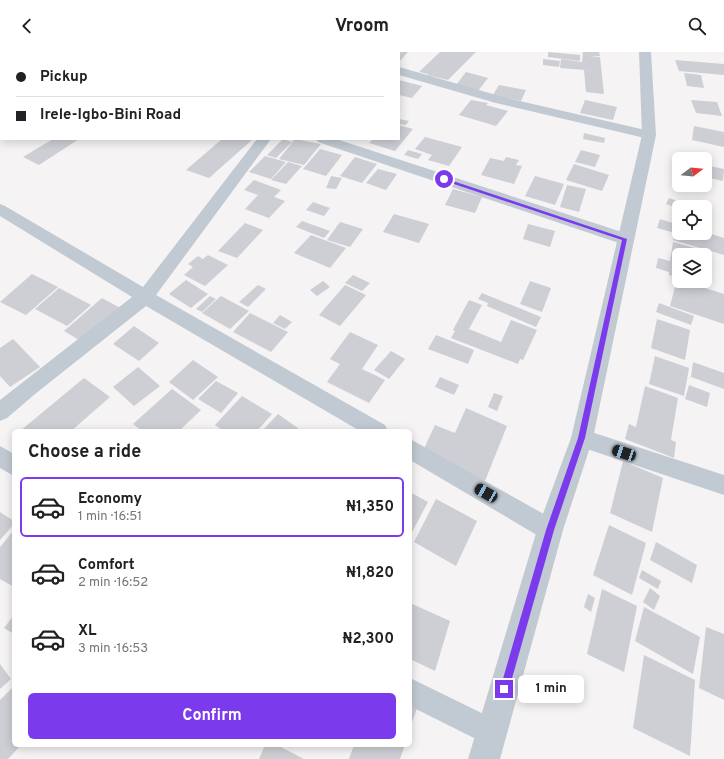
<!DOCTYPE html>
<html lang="en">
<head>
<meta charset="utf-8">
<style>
	body { margin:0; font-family:Overpass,sans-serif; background:#f6f6f6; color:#202124; height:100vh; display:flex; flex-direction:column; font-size:15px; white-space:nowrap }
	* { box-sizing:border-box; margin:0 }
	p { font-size:13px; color:#757577 }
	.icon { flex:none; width:22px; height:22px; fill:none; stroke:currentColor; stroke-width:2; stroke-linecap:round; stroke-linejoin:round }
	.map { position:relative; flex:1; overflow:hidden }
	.panel { position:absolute; left:12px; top:377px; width:400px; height:318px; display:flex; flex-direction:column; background:#fff; border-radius:6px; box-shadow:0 2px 10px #0003 }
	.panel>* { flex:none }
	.top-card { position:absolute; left:0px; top:0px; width:400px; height:88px; box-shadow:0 2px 10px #0003; display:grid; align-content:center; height:88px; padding:0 16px; background:#fff }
	.needle { width:26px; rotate:74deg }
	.buttons { position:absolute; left:672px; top:100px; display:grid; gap:8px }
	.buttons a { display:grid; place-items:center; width:40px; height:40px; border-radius:6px; background:#fff; box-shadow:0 2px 10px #0003; font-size:20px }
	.end { position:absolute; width:18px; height:18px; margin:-9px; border:5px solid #7c3aed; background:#fff; box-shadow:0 0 0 2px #fff }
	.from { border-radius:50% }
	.bubble { position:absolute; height:28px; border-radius:6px; background:#fff; box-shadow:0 2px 10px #0003; font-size:13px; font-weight:700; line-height:28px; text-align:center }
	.car { position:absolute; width:12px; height:24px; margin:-12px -6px; border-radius:5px; box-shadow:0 0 3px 1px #0007; background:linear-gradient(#222 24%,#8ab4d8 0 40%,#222 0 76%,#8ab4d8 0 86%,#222 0) }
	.top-card b { display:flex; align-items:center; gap:14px; height:38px; font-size:15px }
	.top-card b+b { border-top:1px solid #e0e0e0 }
	.top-card i { width:10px; height:10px; background:#202124 }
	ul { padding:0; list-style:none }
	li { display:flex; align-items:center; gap:12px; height:60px; margin:0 8px 6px; padding:0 8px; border:2px solid transparent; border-radius:6px }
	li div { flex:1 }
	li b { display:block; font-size:15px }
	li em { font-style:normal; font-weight:700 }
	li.on { border-color:#7c3aed }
	li>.icon { width:36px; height:36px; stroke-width:1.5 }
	h2 { padding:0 16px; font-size:18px; line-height:48px }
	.primary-button { display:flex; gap:8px; margin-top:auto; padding:8px 16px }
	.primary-button a { flex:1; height:46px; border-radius:6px; background:#7c3aed; color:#fff; font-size:16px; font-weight:700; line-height:46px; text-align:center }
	header { display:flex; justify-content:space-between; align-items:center; height:52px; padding:0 16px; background:#fff; font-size:18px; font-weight:700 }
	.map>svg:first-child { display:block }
</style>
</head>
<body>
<header><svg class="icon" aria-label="back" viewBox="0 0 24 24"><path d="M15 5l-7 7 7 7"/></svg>Vroom<svg class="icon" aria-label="search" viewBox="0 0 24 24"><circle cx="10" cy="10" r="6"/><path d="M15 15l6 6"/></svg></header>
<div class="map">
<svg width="724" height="707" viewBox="0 0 724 707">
	<rect width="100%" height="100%" fill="#f5f3f3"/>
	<g fill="#cdcfd5">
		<polygon points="399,0 408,0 399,10"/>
		<polygon points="440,0 476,0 448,28 427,23 428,22 419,20"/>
		<polygon points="548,0 580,3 580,9 548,5"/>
		<polygon points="583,0 599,0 600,4 589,4 600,5 604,42 586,40 584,18 598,19 560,16 561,7 582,10"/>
		<polygon points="543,7 560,9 559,15 543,13"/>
		<polygon points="675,8 724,12 724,23 679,19"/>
		<polygon points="466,20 488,26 478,39 456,33"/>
		<polygon points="684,21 701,23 704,36 687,34"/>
		<polygon points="399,28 422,34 412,46 399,43"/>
		<polygon points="499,33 526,38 521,49 493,43"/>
		<polygon points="471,48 488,51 486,53 508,59 496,74 459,63"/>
		<polygon points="585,48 617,55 613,68 580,61"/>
		<polygon points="691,48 717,50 722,64 696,61"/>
		<polygon points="399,67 409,69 406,73 399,72"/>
		<polygon points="399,73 413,77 395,99 369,91 373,87 399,87"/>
		<polygon points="694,74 724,80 724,95 692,88"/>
		<polygon points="584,81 605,86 604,91 583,87"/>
		<polygon points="425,85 462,95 449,114 428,108 432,103 415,97"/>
		<polygon points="53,87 79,87 39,113 23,105"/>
		<polygon points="222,87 253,87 209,126 186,118"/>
		<polygon points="283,87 292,90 276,106 267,103"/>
		<polygon points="295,87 321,92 304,113 279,107"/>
		<polygon points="320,97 342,103 326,124 303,117"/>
		<polygon points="408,98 422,102 418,107 404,103"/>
		<polygon points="581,98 600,103 595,115 575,110"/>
		<polygon points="265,104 286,110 271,127 249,120"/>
		<polygon points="355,105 377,112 362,131 340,124"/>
		<polygon points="506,105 519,108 516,113 522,114 514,132 481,123 490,106 504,109"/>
		<polygon points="288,110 302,114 286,132 271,128"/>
		<polygon points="574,112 609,123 602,139 566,128"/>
		<polygon points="705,113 724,117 723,129 705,125"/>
		<polygon points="378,117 397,122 386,138 366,131"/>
		<polygon points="331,124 342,126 336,137 326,136"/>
		<polygon points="535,124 564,132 555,153 525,144"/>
		<polygon points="254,128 281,138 274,145 285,149 269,166 245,157 258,143 244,138"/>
		<polygon points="567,133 586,137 579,160 560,155"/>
		<polygon points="453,137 482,145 475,161 445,153"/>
		<polygon points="669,146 682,151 679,157 666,152"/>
		<polygon points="313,150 330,156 324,164 306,158"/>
		<polygon points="394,162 429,172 419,191 383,180"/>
		<polygon points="679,162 679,181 705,180 724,186 724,203 673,188 675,181 657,176 660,167 676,172"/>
		<polygon points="302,169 330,179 324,186 296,175"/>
		<polygon points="340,170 363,177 350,195 327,188"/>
		<polygon points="245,171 263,178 237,206 218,199"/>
		<polygon points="528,172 555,179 550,195 523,187"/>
		<polygon points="311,183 346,196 330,216 294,201"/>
		<polygon points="673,190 698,197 697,203 679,203 679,226 669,223 669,220 656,216 658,206 670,209"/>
		<polygon points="208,203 228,213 205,234 184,223 193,215 188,212 198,204 203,207"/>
		<polygon points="32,222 58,235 26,263 0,250"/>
		<polygon points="353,223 370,231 362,239 345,231"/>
		<polygon points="677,227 724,242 724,272 670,254"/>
		<polygon points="186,228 208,242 191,256 169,242"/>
		<polygon points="323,229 330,235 317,244 310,238"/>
		<polygon points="530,229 551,236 542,260 520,252"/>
		<polygon points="258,233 266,237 248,255 239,250"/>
		<polygon points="345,233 366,243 340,274 319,263"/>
		<polygon points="59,236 91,253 67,274 35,257"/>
		<polygon points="482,241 541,265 536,275 487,254 488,251 478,247"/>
		<polygon points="210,244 216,247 202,260 196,257"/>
		<polygon points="221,244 249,259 230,277 202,261"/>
		<polygon points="102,246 122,257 84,291 64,279"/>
		<polygon points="469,248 482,253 469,277 501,290 511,268 537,278 523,308 520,307 518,312 451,286 455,279 453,278"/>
		<polygon points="659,251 694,264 691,273 656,260"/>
		<polygon points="250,261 288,280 271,300 233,280"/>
		<polygon points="280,263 292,270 285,277 273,271"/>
		<polygon points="657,267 690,278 685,308 651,296"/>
		<polygon points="134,274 159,291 139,309 113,292"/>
		<polygon points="350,280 378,293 362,317 385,328 369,351 327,330 340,312 330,307"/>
		<polygon points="436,283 474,298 468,312 428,297"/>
		<polygon points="13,287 40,315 10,335 0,324 0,296"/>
		<polygon points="391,299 405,307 389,327 374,318"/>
		<polygon points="655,304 689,316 684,344 649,332"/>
		<polygon points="193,308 218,325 193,348 169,330"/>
		<polygon points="693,310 724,321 724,337 691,325"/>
		<polygon points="138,315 160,334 134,354 113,335"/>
		<polygon points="440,325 459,333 454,343 435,335"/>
		<polygon points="84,326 110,345 71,379 20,379"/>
		<polygon points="216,329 238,341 221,361 198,347"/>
		<polygon points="689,333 710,341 707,355 685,347"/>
		<polygon points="645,334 678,346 671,388 676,390 674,406 625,387 629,372 636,375"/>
		<polygon points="172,337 201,358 179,379 142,379 133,372"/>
		<polygon points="494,341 503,344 497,359 488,355"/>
		<polygon points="242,344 272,362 257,379 224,379 215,373"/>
		<polygon points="466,356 507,374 485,429 422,401 435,373 455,381"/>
		<polygon points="278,362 302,379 262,379"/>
		<polygon points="623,409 663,426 652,480 610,461"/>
		<polygon points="410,440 428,450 412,480 410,479"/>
		<polygon points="436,447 477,469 456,514 414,490"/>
		<polygon points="0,460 14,469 14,472 0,488"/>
		<polygon points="609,473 646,491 632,543 593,523"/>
		<polygon points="14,478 14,535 0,527 0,495"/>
		<polygon points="656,490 697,513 692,531 650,508"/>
		<polygon points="642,518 661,529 658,537 639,526"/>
		<polygon points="650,536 660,544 654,558 643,550"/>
		<polygon points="602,537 637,554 624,620 587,602"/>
		<polygon points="588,542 595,546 591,560 584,555"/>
		<polygon points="410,551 450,569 435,619 410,607"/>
		<polygon points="644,555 700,585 693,622 635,589"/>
		<polygon points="14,563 14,582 4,576"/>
		<polygon points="706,575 724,582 724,648 699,636"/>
		<polygon points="644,603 695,628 690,704 633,676"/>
		<polygon points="0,612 11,627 0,637"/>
		<polygon points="14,634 14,693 21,693 8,707 0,707 0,648"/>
		<polygon points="410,653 417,656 410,676"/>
		<polygon points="265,693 277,693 304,707 259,707"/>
		<polygon points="354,693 405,693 400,707 349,707"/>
	</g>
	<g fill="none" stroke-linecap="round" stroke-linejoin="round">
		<g fill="#c1cad2" fill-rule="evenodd">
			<polygon points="326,0 341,0 342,1 327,1"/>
			<polygon points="399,15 503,45 654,80 656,83 654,86 649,87 496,51 399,23"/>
			<polygon points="257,87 271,87 156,243 385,373 388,379 360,379 146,254 35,342 7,366 0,369 0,348 132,245 0,164 0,152 5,154 143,235"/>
			<polygon points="316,87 336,87 631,183 633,187 631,191 625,192 619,191 318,90"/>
			<polygon points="582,377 724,423 724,443 575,393 572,386 575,379"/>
			<polygon points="410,387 558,470 562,478 558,486 550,489 542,486 410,408"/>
			<polygon points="0,394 14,402 14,424 0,416"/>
			<polygon points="410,626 502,671 506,681 502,691 492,695 410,654"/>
		</g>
		<polygon fill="#c1cad2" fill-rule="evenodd" points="639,0 651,0 656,83 593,386 563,478 500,707 468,707 537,478 571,386 642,83"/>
	</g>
	<polygon fill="#7c3aed" points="444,126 627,187 585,386 554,478 509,637 504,642 500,637 546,478 578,386 622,188 442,128"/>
</svg>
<div class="buttons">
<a><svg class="needle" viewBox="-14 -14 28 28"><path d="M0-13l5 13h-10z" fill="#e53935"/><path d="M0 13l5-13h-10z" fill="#757577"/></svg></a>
<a><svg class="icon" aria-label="locate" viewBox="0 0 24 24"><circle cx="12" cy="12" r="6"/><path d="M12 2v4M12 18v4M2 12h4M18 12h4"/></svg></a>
<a><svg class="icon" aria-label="layers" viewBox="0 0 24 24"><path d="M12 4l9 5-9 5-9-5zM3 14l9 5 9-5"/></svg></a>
</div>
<i class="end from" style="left:444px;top:127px"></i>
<i class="end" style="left:504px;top:637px"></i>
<div class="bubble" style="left:518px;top:623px;width:66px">1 min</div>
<i class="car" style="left:624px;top:401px;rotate:288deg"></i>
<i class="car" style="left:486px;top:441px;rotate:300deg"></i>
<div class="top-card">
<b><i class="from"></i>Pickup</b>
<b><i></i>Irele-Igbo-Bini Road</b>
</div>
<section class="panel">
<h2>Choose a ride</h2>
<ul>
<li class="on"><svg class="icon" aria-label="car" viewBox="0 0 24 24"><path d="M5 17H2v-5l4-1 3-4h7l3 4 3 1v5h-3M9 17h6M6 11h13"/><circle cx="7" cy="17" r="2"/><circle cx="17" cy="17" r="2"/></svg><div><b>Economy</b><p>1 min · 16:51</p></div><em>₦1,350</em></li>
<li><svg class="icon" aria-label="car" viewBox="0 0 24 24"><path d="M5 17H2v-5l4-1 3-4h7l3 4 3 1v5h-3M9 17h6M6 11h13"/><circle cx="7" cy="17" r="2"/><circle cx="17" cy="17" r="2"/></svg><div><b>Comfort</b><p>2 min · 16:52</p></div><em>₦1,820</em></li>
<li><svg class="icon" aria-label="car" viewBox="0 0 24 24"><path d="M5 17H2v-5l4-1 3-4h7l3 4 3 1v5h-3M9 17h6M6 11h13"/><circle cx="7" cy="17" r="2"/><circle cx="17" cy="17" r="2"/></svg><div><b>XL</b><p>3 min · 16:53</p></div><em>₦2,300</em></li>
</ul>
<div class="primary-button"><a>Confirm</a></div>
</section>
</div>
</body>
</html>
